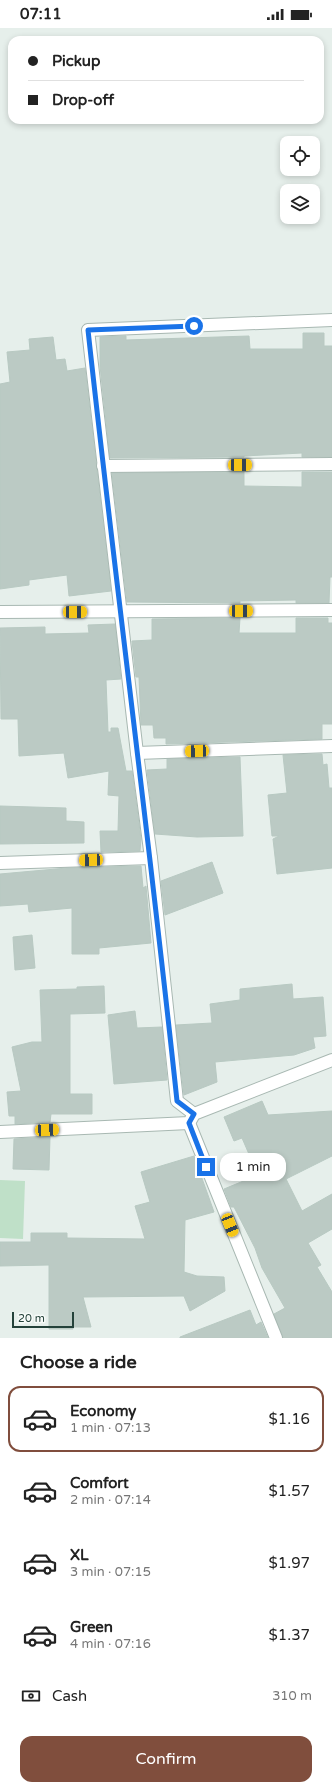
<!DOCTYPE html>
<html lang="en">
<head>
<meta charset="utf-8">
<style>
	body { margin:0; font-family:"Varela Round",sans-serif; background:#f2f2f2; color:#222; height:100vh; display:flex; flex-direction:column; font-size:15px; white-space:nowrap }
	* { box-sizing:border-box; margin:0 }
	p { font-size:13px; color:#767676 }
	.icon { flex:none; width:22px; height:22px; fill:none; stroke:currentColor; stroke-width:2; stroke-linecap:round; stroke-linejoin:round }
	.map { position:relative; height:1310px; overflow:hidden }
	.sheet { display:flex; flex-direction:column; background:#fff; flex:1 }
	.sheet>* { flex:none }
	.banner { position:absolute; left:8px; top:8px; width:316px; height:88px; border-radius:12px; box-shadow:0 2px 6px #0003; display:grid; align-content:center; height:88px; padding:0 20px; background:#fff }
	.controls { position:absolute; left:280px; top:108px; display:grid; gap:8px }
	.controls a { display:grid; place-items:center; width:40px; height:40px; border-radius:8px; background:#fff; box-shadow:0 2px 6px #0003; font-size:20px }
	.scale { position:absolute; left:12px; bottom:10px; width:62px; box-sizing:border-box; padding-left:4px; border:2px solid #24423a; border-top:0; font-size:11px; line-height:14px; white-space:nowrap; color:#24423a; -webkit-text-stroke:3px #f7fbf9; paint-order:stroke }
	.end { position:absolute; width:18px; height:18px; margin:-9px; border:5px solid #1a73e8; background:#fff; box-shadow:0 0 0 2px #fff }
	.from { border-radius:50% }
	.bubble { position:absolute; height:28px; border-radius:12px; background:#fff; box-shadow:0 2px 6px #0003; font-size:13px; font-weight:600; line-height:28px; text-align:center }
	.car { position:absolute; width:12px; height:24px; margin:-12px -6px; border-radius:5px; box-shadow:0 0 3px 1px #0007; background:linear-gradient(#f5c518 24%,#345 0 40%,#f5c518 0 76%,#345 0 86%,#f5c518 0) }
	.banner b { display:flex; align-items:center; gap:14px; height:38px; font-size:15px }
	.banner b+b { border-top:1px solid #e0e0e0 }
	.banner i { width:10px; height:10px; background:#222 }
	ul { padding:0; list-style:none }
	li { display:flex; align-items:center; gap:12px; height:66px; margin:0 8px 6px; padding:0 12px; border:2px solid transparent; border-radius:12px }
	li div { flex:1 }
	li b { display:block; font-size:15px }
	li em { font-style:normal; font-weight:600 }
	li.active { border-color:#804e3d }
	li>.icon { width:36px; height:36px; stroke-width:1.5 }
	h2 { padding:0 20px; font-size:18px; line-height:48px }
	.pay { display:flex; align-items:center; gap:10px; height:44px; padding:0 20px; font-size:15px }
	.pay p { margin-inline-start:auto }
	.button { display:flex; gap:8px; margin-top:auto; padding:8px 20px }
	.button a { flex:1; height:46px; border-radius:12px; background:#804e3d; color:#fff; font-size:16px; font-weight:600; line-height:46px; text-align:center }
	.status { display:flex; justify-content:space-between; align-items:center; height:28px; padding:0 20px; background:#fff; direction:ltr }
	.status svg { height:11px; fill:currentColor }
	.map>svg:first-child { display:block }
</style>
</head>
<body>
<div class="status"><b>07:11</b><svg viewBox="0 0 49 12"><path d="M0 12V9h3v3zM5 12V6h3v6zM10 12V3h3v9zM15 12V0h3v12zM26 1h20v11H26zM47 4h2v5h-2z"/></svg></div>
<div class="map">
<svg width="332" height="1310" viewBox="0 0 332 1310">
	<rect width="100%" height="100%" fill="#e6efeb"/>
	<polygon fill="#bfe0c8" points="0,1152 25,1153 23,1211 0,1210"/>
	<g fill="#bbcac4" stroke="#b8c9c2">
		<polygon points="303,305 324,305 324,318 332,318 332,429 302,429 302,425 244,428 244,429 110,430 100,338 100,309 126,308 126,312 249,308 250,321 303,321"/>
		<polygon points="53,309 56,332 65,331 67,343 85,340 111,563 69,568 67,547 29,552 29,557 0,561 0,356 10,354 7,324 30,322 29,311"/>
		<polygon points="244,444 244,458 302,459 302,444 332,444 332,549 330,549 329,575 296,575 296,572 240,573 240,575 127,574 112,445"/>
		<polygon points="240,590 239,605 296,605 296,590 328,590 328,595 332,595 332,696 322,696 322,711 166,716 166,710 154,710 153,697 141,697 139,649 136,649 132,613 152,612 152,591"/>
		<polygon points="115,596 121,651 106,652 108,704 111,704 111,700 118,700 126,743 132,743 141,811 140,823 101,824 100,803 118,803 119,768 108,767 109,743 68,750 64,725 19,728 18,691 1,691 0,600 45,599 45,606 89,605 88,597"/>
		<polygon points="322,726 323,737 327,736 329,760 332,760 332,840 277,846 273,811 279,808 272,808 268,767 287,765 283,727"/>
		<polygon points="240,729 243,808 197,809 155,806 147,742 167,741 167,731"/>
		<polygon points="0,778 66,780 66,793 84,794 84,815 0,816"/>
		<polygon points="212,834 223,865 165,887 161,853"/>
		<polygon points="141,838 143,860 146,858 151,915 99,920 99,926 72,926 72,880 29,884 28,876 0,878 0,846 67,840"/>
		<polygon points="32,907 35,940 15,942 13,909"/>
		<polygon points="292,956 293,971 323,969 326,1008 313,1009 315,1020 294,1027 215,1034 217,1054 184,1067 176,997 212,995 210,976 240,972 240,961"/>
		<polygon points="104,958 105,985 70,986 70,1066 92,1066 92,1086 51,1086 50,1094 15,1096 15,1088 9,1088 7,1064 21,1063 12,1019 32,1014 42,1014 40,962 77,961 77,959"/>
		<polygon points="135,983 137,1000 162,999 167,1052 114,1056 108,987"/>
		<polygon points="262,1073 268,1087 332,1083 332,1128 286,1151 302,1183 332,1166 332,1201 308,1215 321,1237 317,1239 332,1264 332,1310 283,1310 274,1286 285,1280 262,1240 255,1220 234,1179 231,1179 224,1161 258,1147 242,1110 234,1113 224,1089"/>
		<polygon points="50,1109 49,1142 13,1141 14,1111"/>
		<polygon points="194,1128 214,1184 185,1192 184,1244 197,1248 224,1249 225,1263 190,1283 184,1268 83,1269 91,1299 73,1299 73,1301 49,1301 49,1237 0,1238 0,1214 31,1214 31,1205 67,1205 67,1210 145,1211 135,1178 150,1174 141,1144"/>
		<polygon points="250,1282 256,1297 261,1294 268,1310 180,1310 180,1309"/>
	</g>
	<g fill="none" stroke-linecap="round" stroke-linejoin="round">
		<defs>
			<g id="minor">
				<polyline points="103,438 332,436"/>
				<polyline points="0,584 332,582"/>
				<polyline points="137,725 332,718"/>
				<polyline points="0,835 151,830"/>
				<polyline points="194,1086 177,1073 151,830 137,725 88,302 332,292"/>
				<polyline points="189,1095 276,1310"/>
				<polyline points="0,1104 189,1095 194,1086 332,1032"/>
			</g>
		</defs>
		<use href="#minor" stroke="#a8b8b2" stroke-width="14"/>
		<use href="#minor" stroke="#fff" stroke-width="12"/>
	</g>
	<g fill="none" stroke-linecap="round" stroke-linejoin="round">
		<path stroke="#1a73e8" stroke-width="5" d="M194,298L88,302C116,559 150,816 177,1073L194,1086L189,1095L206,1139"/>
	</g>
</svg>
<div class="controls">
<a><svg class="icon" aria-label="locate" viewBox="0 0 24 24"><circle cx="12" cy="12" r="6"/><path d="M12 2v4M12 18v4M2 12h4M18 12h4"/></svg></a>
<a><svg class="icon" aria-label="layers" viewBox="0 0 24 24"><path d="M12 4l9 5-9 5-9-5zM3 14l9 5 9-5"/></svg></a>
</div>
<div class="scale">20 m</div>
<i class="end from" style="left:194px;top:298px"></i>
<i class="end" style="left:206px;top:1139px"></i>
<div class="bubble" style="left:220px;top:1125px;width:66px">1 min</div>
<i class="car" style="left:240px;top:437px;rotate:90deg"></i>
<i class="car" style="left:241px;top:583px;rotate:90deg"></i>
<i class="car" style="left:75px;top:584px;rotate:90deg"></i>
<i class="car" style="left:197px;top:723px;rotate:268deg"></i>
<i class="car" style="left:91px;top:832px;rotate:268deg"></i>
<i class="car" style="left:47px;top:1102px;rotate:87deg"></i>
<i class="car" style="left:230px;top:1197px;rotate:158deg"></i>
<div class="banner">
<b><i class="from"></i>Pickup</b>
<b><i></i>Drop-off</b>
</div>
</div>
<section class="sheet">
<h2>Choose a ride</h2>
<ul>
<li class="active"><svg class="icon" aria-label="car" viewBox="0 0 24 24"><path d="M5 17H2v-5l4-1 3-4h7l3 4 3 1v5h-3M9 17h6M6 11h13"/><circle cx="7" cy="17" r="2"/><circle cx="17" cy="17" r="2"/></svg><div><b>Economy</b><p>1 min · 07:13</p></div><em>$1.16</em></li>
<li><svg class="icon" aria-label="car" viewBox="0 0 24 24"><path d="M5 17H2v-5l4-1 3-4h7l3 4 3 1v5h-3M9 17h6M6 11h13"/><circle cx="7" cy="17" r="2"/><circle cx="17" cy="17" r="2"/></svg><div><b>Comfort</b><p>2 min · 07:14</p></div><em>$1.57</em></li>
<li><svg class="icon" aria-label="car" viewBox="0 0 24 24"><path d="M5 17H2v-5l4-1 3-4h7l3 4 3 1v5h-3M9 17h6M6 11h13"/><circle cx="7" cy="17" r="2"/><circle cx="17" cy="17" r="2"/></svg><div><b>XL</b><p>3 min · 07:15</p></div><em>$1.97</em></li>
<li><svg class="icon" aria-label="car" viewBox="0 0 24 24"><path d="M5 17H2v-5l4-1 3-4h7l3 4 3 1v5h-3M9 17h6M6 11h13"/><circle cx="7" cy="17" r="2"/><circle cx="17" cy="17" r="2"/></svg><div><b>Green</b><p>4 min · 07:16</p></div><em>$1.37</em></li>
</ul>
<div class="pay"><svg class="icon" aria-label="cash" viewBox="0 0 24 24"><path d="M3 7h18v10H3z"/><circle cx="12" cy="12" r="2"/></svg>Cash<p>310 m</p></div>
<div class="button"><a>Confirm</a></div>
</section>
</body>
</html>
